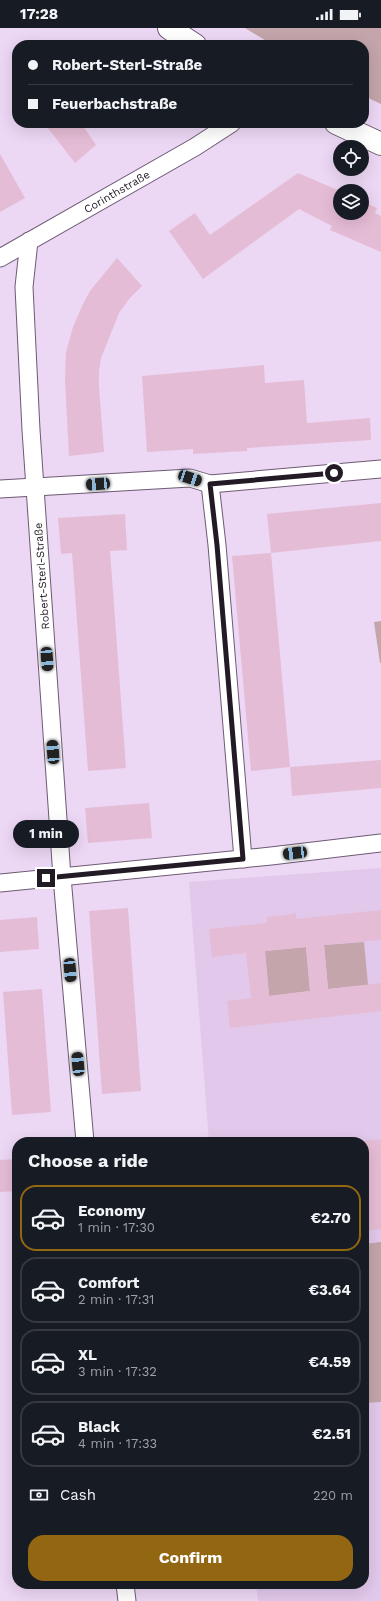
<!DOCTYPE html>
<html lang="en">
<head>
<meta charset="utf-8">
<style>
	body { margin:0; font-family:"Work Sans",sans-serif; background:#20242c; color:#f1f3f6; height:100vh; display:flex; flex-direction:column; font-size:15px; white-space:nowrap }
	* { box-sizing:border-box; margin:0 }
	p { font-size:13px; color:#9ea1a6 }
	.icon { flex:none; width:22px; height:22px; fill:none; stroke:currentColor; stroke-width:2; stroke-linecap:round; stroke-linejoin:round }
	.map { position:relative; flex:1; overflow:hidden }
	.side { position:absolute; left:12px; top:1109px; width:357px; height:452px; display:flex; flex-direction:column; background:#171b24; border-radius:16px; box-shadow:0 4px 16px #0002 }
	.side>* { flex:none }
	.guide { position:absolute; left:12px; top:12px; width:357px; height:88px; border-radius:16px; box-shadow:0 4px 16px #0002; display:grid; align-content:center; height:88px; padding:0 16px; background:#171b24 }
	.buttons { position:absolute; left:333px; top:112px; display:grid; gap:8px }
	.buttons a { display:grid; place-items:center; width:36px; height:36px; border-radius:50%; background:#171b24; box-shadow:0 4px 16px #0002; font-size:20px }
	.end { position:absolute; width:18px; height:18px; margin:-9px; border:5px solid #221a25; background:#fff; box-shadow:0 0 0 2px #fff }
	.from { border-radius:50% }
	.bubble { position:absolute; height:28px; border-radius:14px; background:#171b24; box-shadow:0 4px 16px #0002; font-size:13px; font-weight:700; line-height:28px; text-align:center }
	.car { position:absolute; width:12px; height:24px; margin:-12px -6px; border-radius:5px; box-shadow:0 0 3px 1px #0007; background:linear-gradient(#222 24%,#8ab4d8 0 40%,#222 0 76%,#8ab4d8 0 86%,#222 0) }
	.guide b { display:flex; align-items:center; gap:14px; height:38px; font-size:15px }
	.guide b+b { border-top:1px solid #363941 }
	.guide i { width:10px; height:10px; background:#f1f3f6 }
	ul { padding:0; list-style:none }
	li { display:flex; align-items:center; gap:12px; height:66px; margin:0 8px 6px; padding:0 8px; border:2px solid #363941; border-radius:16px }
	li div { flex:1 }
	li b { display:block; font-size:15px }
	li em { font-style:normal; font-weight:700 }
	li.current { border-color:#936612 }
	li>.icon { width:36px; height:36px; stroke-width:1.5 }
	h2 { padding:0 16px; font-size:18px; line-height:48px }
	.pay { display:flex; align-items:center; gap:10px; height:44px; padding:0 16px; font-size:15px }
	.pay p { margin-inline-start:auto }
	.cta { display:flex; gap:8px; margin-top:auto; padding:8px 16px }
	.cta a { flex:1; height:46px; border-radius:16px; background:#936612; color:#fff; font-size:16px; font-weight:700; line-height:46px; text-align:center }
	.status { display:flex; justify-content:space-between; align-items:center; height:28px; padding:0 20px; background:#171b24; direction:ltr }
	.status svg { height:11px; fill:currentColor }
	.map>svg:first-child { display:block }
</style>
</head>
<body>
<div class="status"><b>17:28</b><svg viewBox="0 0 49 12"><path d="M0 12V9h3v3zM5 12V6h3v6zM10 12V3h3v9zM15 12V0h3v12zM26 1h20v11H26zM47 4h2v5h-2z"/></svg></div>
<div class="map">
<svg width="381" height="1573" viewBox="0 0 381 1573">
	<rect width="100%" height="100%" fill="#ecd7f4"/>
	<polygon fill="#e2c8eb" points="381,840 381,1573 258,1573 256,1556 364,1556 364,1114 209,1114 189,854"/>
	<g fill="#c3a5ab">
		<polygon points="245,0 381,0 381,76 364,68 364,17 273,17"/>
		<polygon points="381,593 381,635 380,635 374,594"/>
		<polygon points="364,914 368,957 328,961 324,917"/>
		<polygon points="306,919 310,963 269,968 265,923"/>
		<polygon points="381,1214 381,1374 364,1375 364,1216"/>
	</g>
	<g fill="#e5bcd5" fill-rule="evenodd">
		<polygon points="44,95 81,95 96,117 75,135"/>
		<polygon points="0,126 25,170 0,184"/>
		<polygon points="298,145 340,163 340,185 362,185 362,173 377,180 375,185 381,188 381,224 330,202 332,198 299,181 203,251 169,203 195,185 210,207"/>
		<polygon points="117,230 142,258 129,271 119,285 101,330 99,343 99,359 104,424 69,428 65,352 66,324 73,299 83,276 90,263"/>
		<polygon points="264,337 265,355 304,352 307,395 370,390 371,412 247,420 247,423 193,426 193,421 147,424 142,348"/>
		<polygon points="381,475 381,513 271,525 267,486"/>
		<polygon points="125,486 127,522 110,523 126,740 88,743 72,525 61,526 58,490"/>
		<polygon points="271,525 290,739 251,743 232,528"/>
		<polygon points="381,732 381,760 292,768 290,739"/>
		<polygon points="149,775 152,810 88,815 85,780"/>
		<polygon points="128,880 141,1063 102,1066 89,883"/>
		<path d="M381,882V912L324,917L328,961L381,955V983L230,1000L227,973L251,970L246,925L212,929L209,901L267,895V889L285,887L296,885V891ZM306,919L310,963L269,968L265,923Z"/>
		<polygon points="37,889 39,921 0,924 0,892"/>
		<polygon points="42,961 51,1084 12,1087 3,964"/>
		<polygon points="381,1111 381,1201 364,1203 364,1113"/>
		<polygon points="17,1131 17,1163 0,1164 0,1132"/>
	</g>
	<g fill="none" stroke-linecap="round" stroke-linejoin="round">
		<defs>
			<g id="minor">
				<polyline points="29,213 24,259 31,402 62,849 85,1114"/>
				<polyline points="0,230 195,119 232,95"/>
				<polyline points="210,456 217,517 243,831"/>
				<polyline points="0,461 190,450 210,456 381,441"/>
				<polyline points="0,855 271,828 381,815"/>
				<polyline points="125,1556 127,1573"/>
			</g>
			<g id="secondary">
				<polyline points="169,0 195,17"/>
				<polyline points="336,95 381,116"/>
			</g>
		</defs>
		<use href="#minor" stroke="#6d5a73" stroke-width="19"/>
		<use href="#secondary" stroke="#6d5a73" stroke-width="24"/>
		<use href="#minor" stroke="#fff" stroke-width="17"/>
		<use href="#secondary" stroke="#fff" stroke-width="22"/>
	</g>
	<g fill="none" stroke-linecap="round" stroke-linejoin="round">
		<polyline stroke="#221a25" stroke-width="5" points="46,850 243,831 217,517 210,456 334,445"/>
	</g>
	<g text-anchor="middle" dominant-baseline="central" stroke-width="3" stroke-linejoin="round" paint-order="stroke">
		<g font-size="11" fill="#221a25" stroke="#fff">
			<text transform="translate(117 164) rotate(-30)">Corinthstraße</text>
			<text transform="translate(42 548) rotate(-94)">Robert-Sterl-Straße</text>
		</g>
	</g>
</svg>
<div class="buttons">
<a><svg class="icon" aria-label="locate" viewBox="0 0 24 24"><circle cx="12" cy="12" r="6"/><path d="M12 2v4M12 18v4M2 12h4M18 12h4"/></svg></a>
<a><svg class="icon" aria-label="layers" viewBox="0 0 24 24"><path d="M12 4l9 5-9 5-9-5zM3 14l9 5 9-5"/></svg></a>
</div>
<i class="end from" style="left:334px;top:445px"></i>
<i class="end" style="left:46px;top:850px"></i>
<div class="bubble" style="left:13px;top:792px;width:66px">1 min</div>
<i class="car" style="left:190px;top:450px;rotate:108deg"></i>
<i class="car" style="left:98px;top:456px;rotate:266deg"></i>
<i class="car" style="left:47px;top:631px;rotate:176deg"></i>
<i class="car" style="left:53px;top:724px;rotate:356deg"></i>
<i class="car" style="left:295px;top:825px;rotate:263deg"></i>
<i class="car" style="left:70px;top:942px;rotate:175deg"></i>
<i class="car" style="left:78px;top:1036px;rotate:355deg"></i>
<div class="guide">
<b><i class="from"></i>Robert-Sterl-Straße</b>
<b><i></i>Feuerbachstraße</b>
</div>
<section class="side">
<h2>Choose a ride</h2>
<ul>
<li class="current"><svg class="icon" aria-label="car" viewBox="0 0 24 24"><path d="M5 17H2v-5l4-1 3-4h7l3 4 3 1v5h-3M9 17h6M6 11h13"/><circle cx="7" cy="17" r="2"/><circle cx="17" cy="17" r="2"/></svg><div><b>Economy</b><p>1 min · 17:30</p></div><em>€2.70</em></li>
<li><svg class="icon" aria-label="car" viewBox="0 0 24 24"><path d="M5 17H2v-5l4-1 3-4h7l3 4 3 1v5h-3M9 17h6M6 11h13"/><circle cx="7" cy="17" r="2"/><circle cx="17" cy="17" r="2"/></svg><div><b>Comfort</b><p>2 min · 17:31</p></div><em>€3.64</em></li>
<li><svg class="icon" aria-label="car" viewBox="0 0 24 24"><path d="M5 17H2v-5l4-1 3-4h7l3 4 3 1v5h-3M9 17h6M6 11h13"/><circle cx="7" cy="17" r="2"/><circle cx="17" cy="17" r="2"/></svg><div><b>XL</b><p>3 min · 17:32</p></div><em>€4.59</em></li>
<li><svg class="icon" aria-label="car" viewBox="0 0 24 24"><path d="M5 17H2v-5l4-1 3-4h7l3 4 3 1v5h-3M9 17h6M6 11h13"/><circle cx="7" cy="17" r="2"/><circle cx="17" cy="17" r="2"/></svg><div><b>Black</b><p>4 min · 17:33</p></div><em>€2.51</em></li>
</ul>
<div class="pay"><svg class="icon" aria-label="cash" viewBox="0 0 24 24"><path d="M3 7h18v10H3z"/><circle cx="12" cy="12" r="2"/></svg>Cash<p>220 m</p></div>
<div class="cta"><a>Confirm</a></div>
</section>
</div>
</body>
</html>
